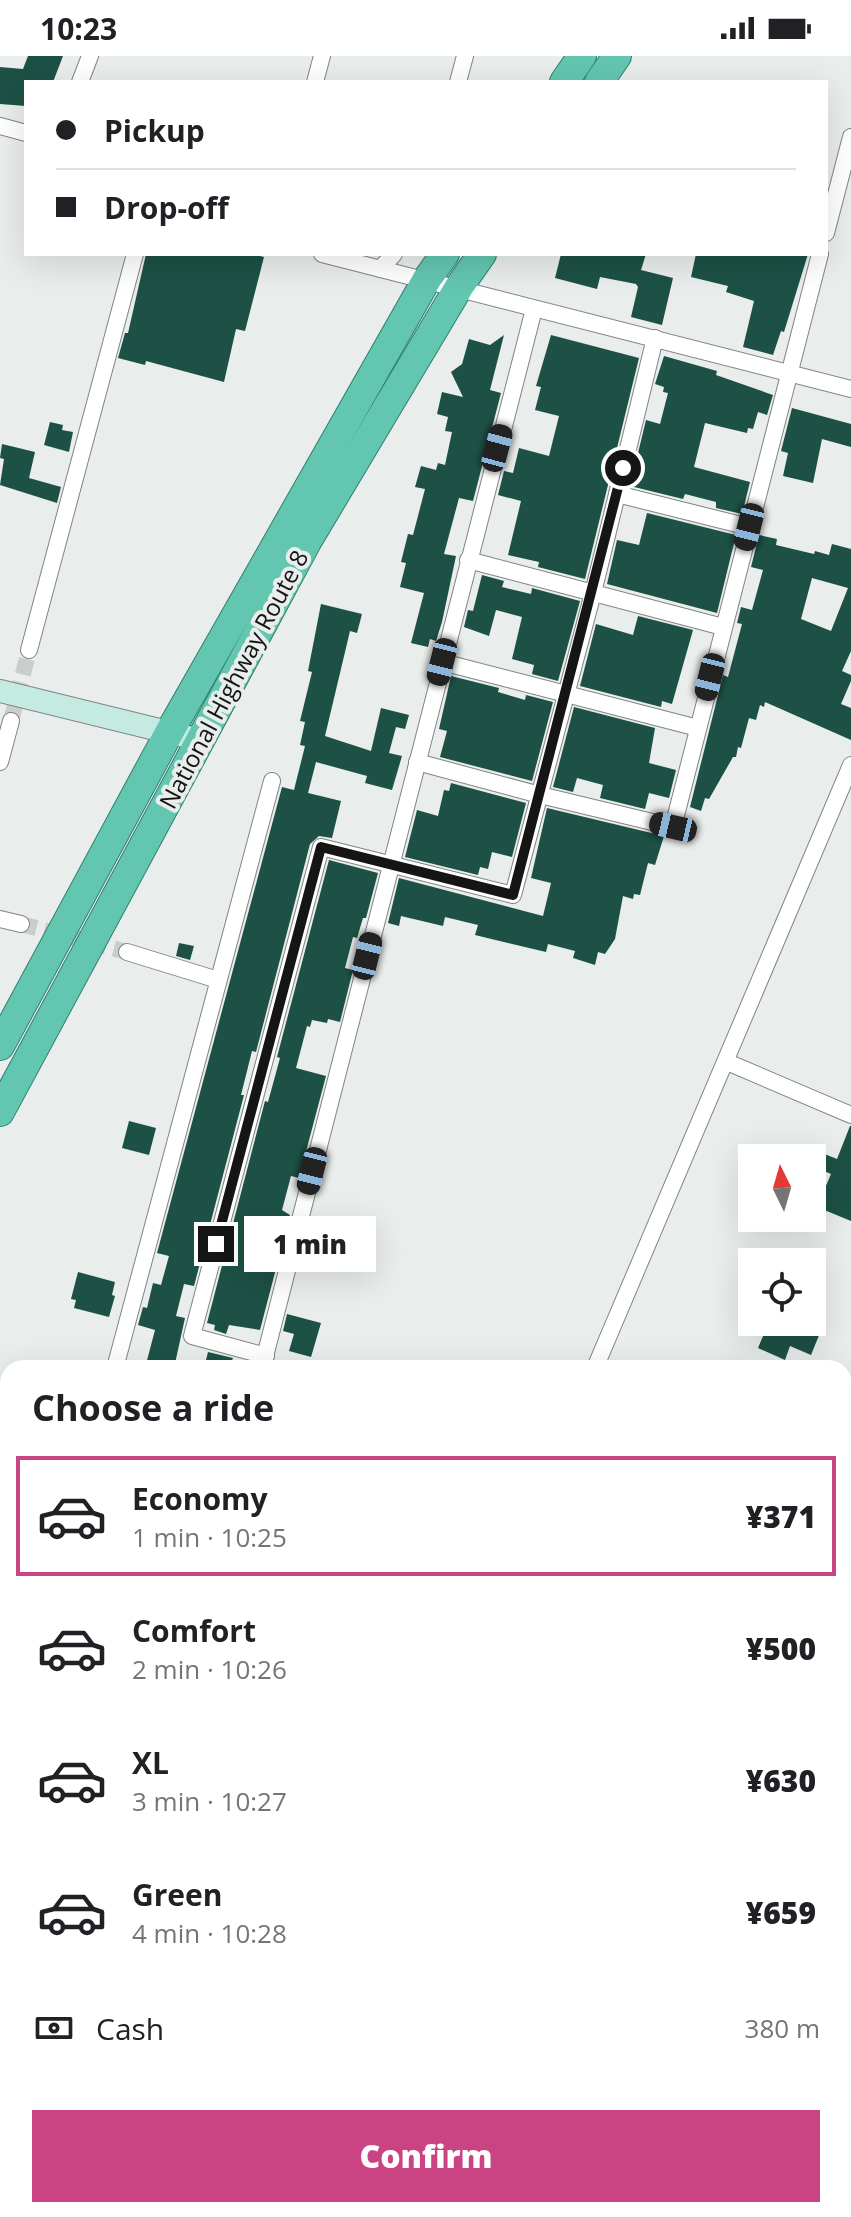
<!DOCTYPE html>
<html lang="en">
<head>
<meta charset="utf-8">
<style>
	body { margin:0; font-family:"Open Sans",sans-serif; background:#f2f2f2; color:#202124; height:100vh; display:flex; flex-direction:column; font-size:30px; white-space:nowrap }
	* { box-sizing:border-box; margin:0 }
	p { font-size:26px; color:#757577 }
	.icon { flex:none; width:44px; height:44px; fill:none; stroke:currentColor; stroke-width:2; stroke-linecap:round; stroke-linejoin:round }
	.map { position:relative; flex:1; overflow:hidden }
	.drawer { position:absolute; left:0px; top:1304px; width:852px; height:858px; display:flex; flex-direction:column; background:#fff; border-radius:24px 24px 0 0; box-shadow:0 8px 32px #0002 }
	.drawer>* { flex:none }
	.guide { position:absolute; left:24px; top:24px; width:804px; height:176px; border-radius:0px; box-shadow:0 8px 32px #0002; display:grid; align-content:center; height:176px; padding:0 32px; background:#fff }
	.needle { width:52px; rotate:355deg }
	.buttons { position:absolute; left:738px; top:1088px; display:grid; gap:16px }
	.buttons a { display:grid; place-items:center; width:88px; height:88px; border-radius:0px; background:#fff; box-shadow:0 8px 32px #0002; font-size:40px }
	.end { position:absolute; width:36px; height:36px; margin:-18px; border:10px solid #141514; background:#fff; box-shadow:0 0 0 4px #fff }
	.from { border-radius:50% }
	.bubble { position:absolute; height:56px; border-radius:0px; background:#fff; box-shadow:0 8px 32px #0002; font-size:26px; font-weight:800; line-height:56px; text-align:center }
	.car { position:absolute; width:24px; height:48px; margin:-24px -12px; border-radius:10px; box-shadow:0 0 6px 2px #0007; background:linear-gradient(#222 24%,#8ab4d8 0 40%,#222 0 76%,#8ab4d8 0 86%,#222 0) }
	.guide b { display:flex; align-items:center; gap:28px; height:76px; font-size:30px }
	.guide b+b { border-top:2px solid #e0e0e0 }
	.guide i { width:20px; height:20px; background:#202124 }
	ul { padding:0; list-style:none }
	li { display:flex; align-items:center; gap:24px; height:120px; margin:0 16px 12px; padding:0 16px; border:4px solid transparent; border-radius:0px }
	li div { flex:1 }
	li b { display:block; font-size:30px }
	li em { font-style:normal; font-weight:800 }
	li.active { border-color:#ca4483 }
	li>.icon { width:72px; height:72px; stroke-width:1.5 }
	h2 { padding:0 32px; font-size:36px; line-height:96px }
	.pay { display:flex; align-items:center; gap:20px; height:88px; padding:0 32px; font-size:30px }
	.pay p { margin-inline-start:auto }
	.button { display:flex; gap:16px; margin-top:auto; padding:16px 32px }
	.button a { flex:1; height:92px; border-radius:0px; background:#ca4483; color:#fff; font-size:32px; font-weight:800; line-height:92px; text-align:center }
	.status { display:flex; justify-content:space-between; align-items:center; height:56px; padding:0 40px; background:#fff; direction:ltr }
	.status svg { height:22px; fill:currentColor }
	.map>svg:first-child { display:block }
</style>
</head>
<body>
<div class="status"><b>10:23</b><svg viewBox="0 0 49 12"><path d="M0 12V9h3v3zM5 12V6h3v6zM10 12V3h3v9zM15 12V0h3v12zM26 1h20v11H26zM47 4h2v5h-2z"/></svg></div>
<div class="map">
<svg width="851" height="2161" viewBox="0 0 851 2161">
	<rect width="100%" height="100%" fill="#e9edeb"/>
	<g fill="#1d5145" fill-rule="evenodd">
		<polygon points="28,0 63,0 53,26 26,26 26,50 0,48 0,11 23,13"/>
		<polygon points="146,198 252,198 264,201 245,275 236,273 224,326 146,305 145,309 118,302 125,277 128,277"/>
		<polygon points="561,198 646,198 641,214 673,222 662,269 631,261 638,231 636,228 600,221 597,233 555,222"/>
		<polygon points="696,198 808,198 784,276 781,275 773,299 743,291 754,245 726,236 728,230 691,221"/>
		<polygon points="504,279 490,334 501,337 473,445 459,442 444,498 456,500 442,566 436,585 430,583 428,591 411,587 424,537 400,531 406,507 401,506 408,478 413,479 425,433 415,431 421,410 436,414 438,407 445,409 452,376 445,375 448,361 437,358 442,336 463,341 451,316 462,308 469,283 490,289"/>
		<polygon points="551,279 639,302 585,523 538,511 539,506 508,499 521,445 498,439 504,415 513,417 519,392 549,400 559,360 535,354 541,331 536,330"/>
		<polygon points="664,300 717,315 716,319 773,339 767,359 758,356 753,373 748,372 747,377 705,367 694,411 750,426 742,458 716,452 716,446 685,438 683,443 630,430 646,364 660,368 668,337 663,336 664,331 655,328"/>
		<polygon points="792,352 851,368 851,391 822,383 813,427 783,420 788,397 781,395"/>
		<polygon points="50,366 63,369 62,374 73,376 69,396 44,389"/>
		<polygon points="2,388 35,396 29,422 61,431 57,447 0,429 4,403 0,402"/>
		<polygon points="647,457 736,479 717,557 607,528 617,484 639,489"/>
		<path d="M759,479L777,483L776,489L814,498L815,495L829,499L832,488L851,493V595L842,615L851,619V625L841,648L851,652V684L765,646L764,651L760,649L756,664L749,662L741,692L738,691L736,701H733L709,743L705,742L701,755L690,751L723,619L728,621L742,568L737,567L741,551L752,554L763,514L751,511ZM812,522L848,532L831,575L801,563Z"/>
		<polygon points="482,519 504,525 502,531 531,538 532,532 580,545 558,625 532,618 534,609 512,603 522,561 496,554 489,580 464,571 468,554 473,555"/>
		<polygon points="321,548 362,558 357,577 350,575 325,680 371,695 381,652 409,659 405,673 396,671 389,697 402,700 392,734 365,727 367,720 316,706 308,737 341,745 332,782 319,780 310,788 256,996 252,995 241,1039 244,1039 194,1230 184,1228 176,1260 185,1262 174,1312 145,1312 155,1274 138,1269 143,1251 147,1252 153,1227 161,1229 169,1200 157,1197 282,731 294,734 305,690 300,689 305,666 300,665 312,616 308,615"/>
		<polygon points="638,560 693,574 672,648 662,645 661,651 580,630 596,568 633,579"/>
		<polygon points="451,620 499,632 498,636 525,644 526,639 553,646 532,725 440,701 447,675 439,673"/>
		<polygon points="574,651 655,672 649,707 676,714 669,742 649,737 645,753 600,742 603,729 577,722 573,736 553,731"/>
		<polygon points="451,727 526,747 512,801 492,796 488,813 480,811 478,819 405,801 417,754 438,760 444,734 449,735"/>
		<polygon points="547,752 664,780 655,809 648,807 640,839 634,838 633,843 623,840 615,883 605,898 598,896 595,909 573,902 575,895 548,888 546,896 475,879 478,869 445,861 443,870 401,860 399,870 388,867 399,822 543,860 551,827 531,822"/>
		<polygon points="329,804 378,817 366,862 363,862 357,882 353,881 345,912 353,914 340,966 328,963 327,967 312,964 310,971 307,970 296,1012 326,1020 299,1122 291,1120 282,1154 290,1159 260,1274 229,1269 226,1278 214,1274 215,1269 207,1267 265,1045 268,1046 280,1002 277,1001"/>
		<polygon points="179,887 194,890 190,904 176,900"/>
		<polygon points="129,1065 156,1072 149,1099 122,1092"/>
		<polygon points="850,1070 851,1070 851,1165 817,1151 831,1118 812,1110 812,1093 837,1103"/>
		<polygon points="326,1166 345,1170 341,1183 363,1188 356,1216 341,1212 340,1216 313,1209"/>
		<polygon points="78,1216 115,1226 112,1239 115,1240 109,1261 74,1252 76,1244 71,1243"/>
		<polygon points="287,1258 321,1267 311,1301 289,1295 294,1278 283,1275"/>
		<polygon points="769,1266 810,1266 822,1272 811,1299 790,1290 785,1304 758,1292"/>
		<polygon points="208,1296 233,1302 229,1312 204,1312"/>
	</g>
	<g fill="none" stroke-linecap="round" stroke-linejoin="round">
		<g stroke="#c9cdcb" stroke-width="16" stroke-dasharray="16 8" stroke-linecap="butt">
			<polyline points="11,665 29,594"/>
			<polyline points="21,868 127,896"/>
		</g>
		<defs>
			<g id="minor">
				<polyline points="80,26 90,0"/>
				<polyline points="315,26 322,0"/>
				<polyline points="458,26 465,0"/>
				<polyline points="0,70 26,77"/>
				<polyline points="826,177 851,81"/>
				<polyline points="322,198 851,333"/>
				<polyline points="380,213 394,198"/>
				<polyline points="617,438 749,471"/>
				<polyline points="468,504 723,571"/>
				<polyline points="29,594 135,198"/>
				<polyline points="442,606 698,672"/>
				<polyline points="0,706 11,665"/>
				<polyline points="417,706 540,739 673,771 820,198"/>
				<polyline points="0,863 21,868"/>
				<polyline points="127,896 218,924"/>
				<polyline points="727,1006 851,1059"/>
				<polyline points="266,1300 192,1280 321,791 513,839 593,537 655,282"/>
				<polyline points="115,1312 272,725"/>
				<polyline points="262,1312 534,253"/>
				<polyline points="595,1312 851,709"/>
				<polyline points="844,1459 851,1443"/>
				<polyline points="844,1731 851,1729"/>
				<polyline points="844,1878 851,1876"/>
				<polyline points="0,1929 8,1928"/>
				<polyline points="844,1977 851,1975"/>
				<polyline points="844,2015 851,2018"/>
				<polyline points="152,2161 158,2154"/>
				<polyline points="360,2161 360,2154"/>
			</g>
			<polyline id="tertiary" points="648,2161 648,2154"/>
			<polyline id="secondary" points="0,635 200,684"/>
			<g id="trunk">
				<polyline points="564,26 582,0"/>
				<polyline points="599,26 617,0"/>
				<polyline points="0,990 170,675 427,223 445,198"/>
				<polyline points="0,1056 308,484 459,231 482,198"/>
			</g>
			<g id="motorway">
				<polyline points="844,1790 851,1788"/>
				<polyline points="844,1823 851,1821"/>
				<polyline points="0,1980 8,1979"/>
				<polyline points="0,2032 8,2030"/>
				<polyline points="0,2064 8,2061"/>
				<polyline points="0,2134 8,2132"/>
			</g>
		</defs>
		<use href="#minor" stroke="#818483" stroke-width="18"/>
		<use href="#tertiary" stroke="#818483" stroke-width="22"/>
		<use href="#secondary" stroke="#818483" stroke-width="24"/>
		<use href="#trunk" stroke="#2e7f6d" stroke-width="30"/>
		<use href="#motorway" stroke="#2e7f6d" stroke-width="32"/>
		<use href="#minor" stroke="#fff" stroke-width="16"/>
		<use href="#tertiary" stroke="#fff" stroke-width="20"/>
		<use href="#secondary" stroke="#c4eae2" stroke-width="22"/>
		<use href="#trunk" stroke="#63c6b0" stroke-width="28"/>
		<use href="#motorway" stroke="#3cb89d" stroke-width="30"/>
	</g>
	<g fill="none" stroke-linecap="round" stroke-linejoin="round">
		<polyline stroke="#141514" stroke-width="10" points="216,1188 321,791 513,839 623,412"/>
	</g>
	<g text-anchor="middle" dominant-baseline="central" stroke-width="8" stroke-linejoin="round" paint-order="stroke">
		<g font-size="24" fill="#141514" stroke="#e9edeb">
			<text transform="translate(233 623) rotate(-62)">National Highway Route 8</text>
		</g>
	</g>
</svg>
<div class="buttons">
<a><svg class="needle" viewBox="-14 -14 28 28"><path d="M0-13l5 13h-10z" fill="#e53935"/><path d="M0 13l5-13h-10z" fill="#757577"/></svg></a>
<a><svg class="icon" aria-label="locate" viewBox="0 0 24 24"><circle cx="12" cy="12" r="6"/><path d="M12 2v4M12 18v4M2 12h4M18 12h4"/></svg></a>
</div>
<i class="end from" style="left:623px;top:412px"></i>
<i class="end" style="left:216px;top:1188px"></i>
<div class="bubble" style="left:244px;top:1160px;width:132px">1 min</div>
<i class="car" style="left:497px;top:392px;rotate:15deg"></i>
<i class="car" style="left:749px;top:471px;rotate:194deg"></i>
<i class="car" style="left:442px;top:606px;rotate:194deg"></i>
<i class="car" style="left:710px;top:621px;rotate:194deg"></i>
<i class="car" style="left:673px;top:771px;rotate:283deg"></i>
<i class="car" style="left:367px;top:900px;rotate:14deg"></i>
<i class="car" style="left:312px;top:1115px;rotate:194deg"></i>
<div class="guide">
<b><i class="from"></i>Pickup</b>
<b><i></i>Drop-off</b>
</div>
<section class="drawer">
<h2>Choose a ride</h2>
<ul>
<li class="active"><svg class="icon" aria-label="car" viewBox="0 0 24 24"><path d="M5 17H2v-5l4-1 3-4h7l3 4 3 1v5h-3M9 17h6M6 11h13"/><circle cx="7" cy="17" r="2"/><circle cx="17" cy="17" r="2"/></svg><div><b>Economy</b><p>1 min · 10:25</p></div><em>¥371</em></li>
<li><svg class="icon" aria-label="car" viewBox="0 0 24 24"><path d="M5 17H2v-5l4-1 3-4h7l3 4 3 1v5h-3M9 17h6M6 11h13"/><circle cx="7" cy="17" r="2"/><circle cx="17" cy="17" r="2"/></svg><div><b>Comfort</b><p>2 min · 10:26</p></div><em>¥500</em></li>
<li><svg class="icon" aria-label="car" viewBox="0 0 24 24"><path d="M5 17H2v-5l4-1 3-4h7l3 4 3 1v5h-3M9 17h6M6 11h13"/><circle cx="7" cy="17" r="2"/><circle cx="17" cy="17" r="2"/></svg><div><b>XL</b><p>3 min · 10:27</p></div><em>¥630</em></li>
<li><svg class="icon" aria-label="car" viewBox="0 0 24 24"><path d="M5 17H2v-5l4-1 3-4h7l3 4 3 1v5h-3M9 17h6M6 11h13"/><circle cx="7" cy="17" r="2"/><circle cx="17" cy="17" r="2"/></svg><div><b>Green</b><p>4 min · 10:28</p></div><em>¥659</em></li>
</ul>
<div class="pay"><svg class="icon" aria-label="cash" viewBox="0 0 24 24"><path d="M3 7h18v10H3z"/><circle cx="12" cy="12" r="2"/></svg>Cash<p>380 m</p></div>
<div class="button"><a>Confirm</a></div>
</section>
</div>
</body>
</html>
